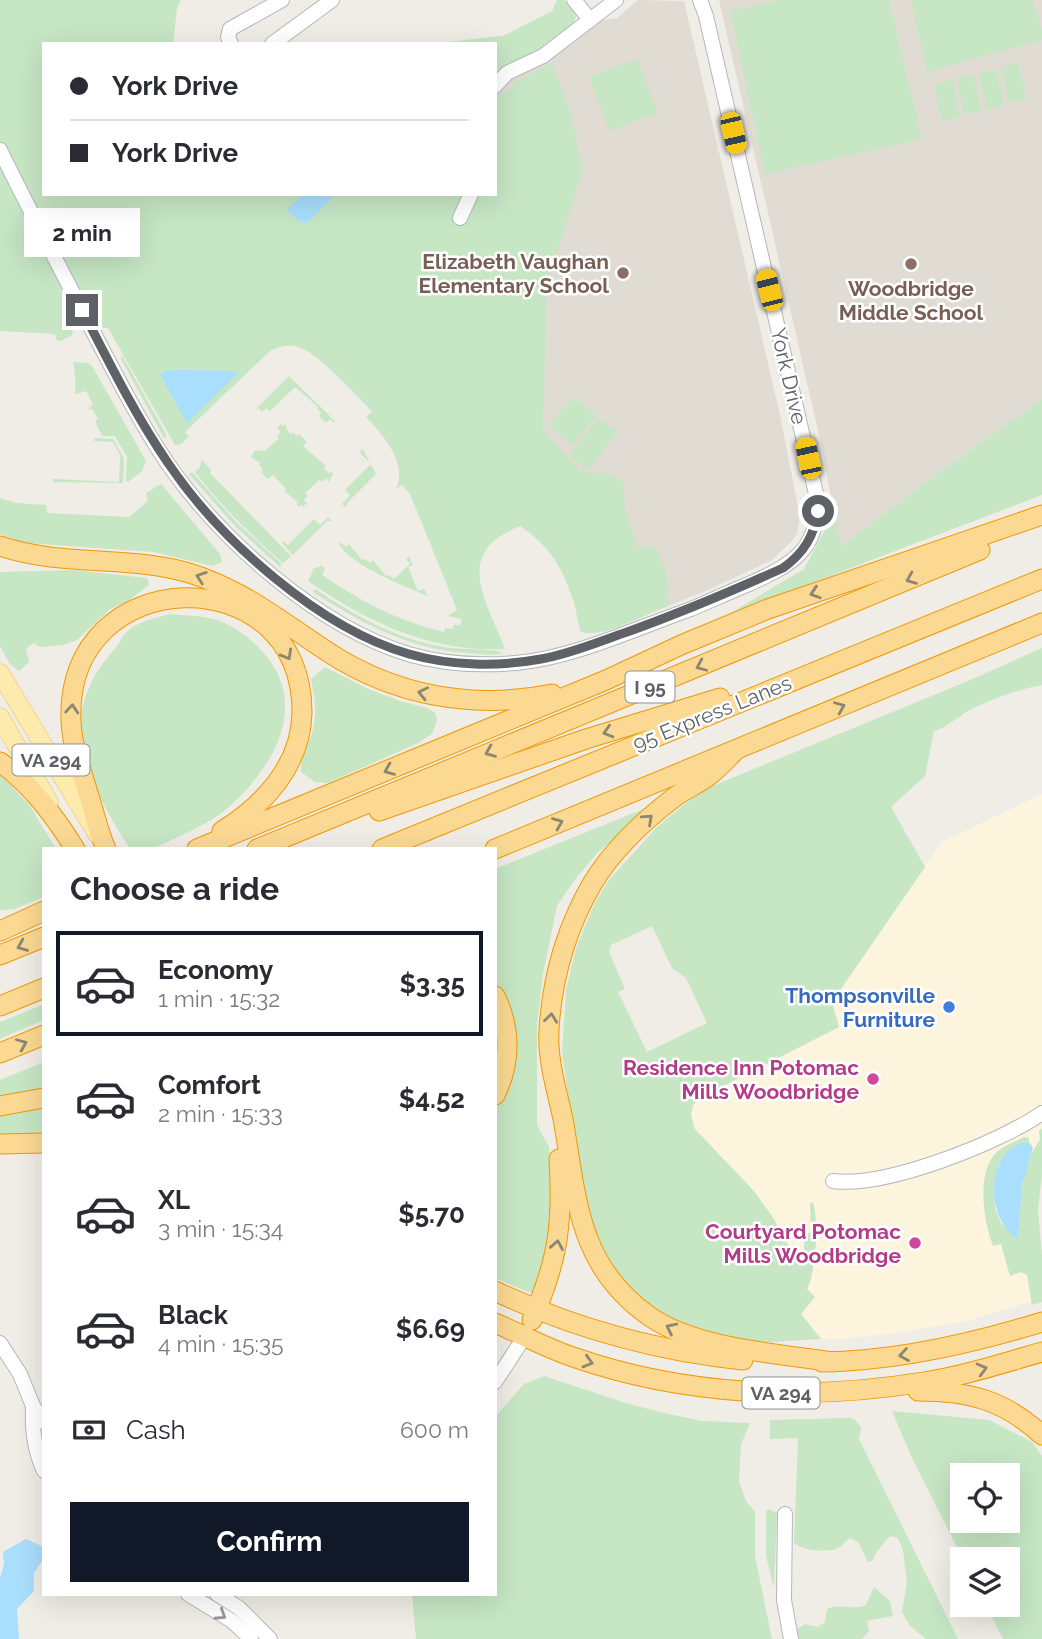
<!DOCTYPE html>
<html lang="en">
<head>
<meta charset="utf-8">
<style>
	body { margin:0; font-family:Raleway,sans-serif; background:#f2f2f3; color:#2b2b33; height:100vh; display:flex; flex-direction:column; font-size:26px; white-space:nowrap }
	* { box-sizing:border-box; margin:0 }
	p { font-size:23px; color:#7c7c81 }
	.icon { flex:none; width:38px; height:38px; fill:none; stroke:currentColor; stroke-width:2; stroke-linecap:round; stroke-linejoin:round }
	.map { position:relative; flex:1; overflow:hidden }
	.details { position:absolute; left:42px; top:847px; width:455px; height:749px; display:flex; flex-direction:column; background:#fff; border-radius:0px; box-shadow:0 7px 28px #0002 }
	.details>* { flex:none }
	.top-card { position:absolute; left:42px; top:42px; width:455px; height:154px; border-radius:0px; box-shadow:0 7px 28px #0002; display:grid; align-content:center; height:154px; padding:0 28px; background:#fff }
	.controls { position:absolute; left:950px; top:1463px; display:grid; gap:14px }
	.controls a { display:grid; place-items:center; width:70px; height:70px; border-radius:0px; background:#fff; box-shadow:0 7px 28px #0002; font-size:35px }
	.end { position:absolute; width:32px; height:32px; margin:-16px; border:9px solid #5e6266; background:#fff; box-shadow:0 0 0 4px #fff }
	.from { border-radius:50% }
	.bubble { position:absolute; height:49px; border-radius:0px; background:#fff; box-shadow:0 7px 28px #0002; font-size:23px; font-weight:700; line-height:49px; text-align:center }
	.car { position:absolute; width:21px; height:42px; margin:-21px -10px; border-radius:9px; box-shadow:0 0 5px 2px #0007; background:linear-gradient(#f5c518 24%,#345 0 40%,#f5c518 0 76%,#345 0 86%,#f5c518 0) }
	.top-card b { display:flex; align-items:center; gap:24px; height:66px; font-size:26px }
	.top-card b+b { border-top:2px solid #e1e1e2 }
	.top-card i { width:18px; height:18px; background:#2b2b33 }
	ul { padding:0; list-style:none }
	li { display:flex; align-items:center; gap:21px; height:105px; margin:0 14px 10px; padding:0 14px; border:4px solid transparent; border-radius:0px }
	li div { flex:1 }
	li b { display:block; font-size:26px }
	li em { font-style:normal; font-weight:700 }
	li.active { border-color:#111827 }
	li>.icon { width:63px; height:63px; stroke-width:1.5 }
	h2 { padding:0 28px; font-size:32px; line-height:84px }
	.pay { display:flex; align-items:center; gap:18px; height:77px; padding:0 28px; font-size:26px }
	.pay p { margin-inline-start:auto }
	.action { display:flex; gap:14px; margin-top:auto; padding:14px 28px }
	.action a { flex:1; height:80px; border-radius:0px; background:#111827; color:#fff; font-size:28px; font-weight:700; line-height:80px; text-align:center }
	.map>svg:first-child { display:block }
</style>
</head>
<body>
<div class="map">
<svg width="1042" height="1639" viewBox="0 0 1042 1639">
	<rect width="100%" height="100%" fill="#f0ede6"/>
	<polygon fill="#fdf4de" points="1042,794 1042,1154 1035,1178 1039,1299 967,1321 904,1332 841,1339 821,1339 801,1314 804,1286 794,1255 772,1216 741,1177 682,1118 700,1098 839,1027 832,1002 942,842"/>
	<g fill="#e0dcd4">
		<polygon points="638,0 684,1 780,415 800,517 797,533 791,542 772,560 708,590 609,630 482,321 544,155 495,85 495,44 464,40 503,36 617,18"/>
		<polygon points="719,0 1042,0 1042,399 922,485 840,548 822,448"/>
	</g>
	<g fill="#c6e6c4" fill-rule="evenodd">
		<path d="M0,0H181L177,8L173,44H44V194H495V85L503,95L518,80L552,63L571,114L583,171L547,282L543,429L580,471L610,474L623,482L625,508L637,548L654,545L666,571L669,605C647,614 603,639 581,632C577,622 577,611 573,600C562,567 550,546 520,526C452,553 486,599 505,649C431,653 367,622 308,581L314,568L322,566L325,569L322,575C360,601 398,621 444,632L445,628L453,629L454,624L460,626L462,619L448,616L457,610L410,494L402,485L396,489C408,463 384,436 366,417L372,411C355,395 318,352 298,347C288,344 280,347 271,350L185,432L189,437L181,444L175,445L108,328L75,326L71,336L60,341L56,340L55,334L0,331Z"/>
		<polygon points="557,0 564,0 576,16 573,24 534,54 495,74 495,44 430,44 503,36 552,11"/>
		<polygon points="781,0 889,0 922,139 765,174 730,11"/>
		<polygon points="911,0 1033,0 1042,31 1042,40 927,72"/>
		<polygon points="637,59 658,113 609,131 589,77"/>
		<polygon points="1018,63 1027,99 1009,103 1001,67"/>
		<polygon points="996,69 1004,106 987,109 979,73"/>
		<polygon points="973,74 982,111 965,115 956,78"/>
		<polygon points="952,80 960,117 942,121 934,84"/>
		<polygon points="122,355 167,436 164,438 121,359"/>
		<path d="M73,362L88,363L92,366L146,461L142,471L128,482L126,481L127,457L115,436H102L95,421L98,419L92,409H88L93,404L86,391L75,394C76,382 75,372 73,362Z"/>
		<polygon points="289,376 335,421 334,423 330,419 326,423 319,416 321,413 317,409 318,407 295,387 270,411 266,408 262,412 258,408 253,412"/>
		<polygon points="573,397 596,415 572,445 549,426"/>
		<polygon points="1042,399 1042,495 727,615 804,569 834,513 841,547 922,485"/>
		<polygon points="598,418 617,432 588,470 569,455"/>
		<polygon points="281,424 283,426 285,424 287,427 286,429 291,434 293,433 297,436 299,434 307,442 303,446 326,466 324,468 329,473 331,472 333,474 329,482 326,478 322,482 319,480 305,493 308,496 304,500 307,503 303,507 301,505 299,507 297,504 298,502 284,491 286,489 273,475 268,479 261,472 263,469 259,465 260,463 251,457 255,450 265,451 279,438 277,436 281,432 277,428"/>
		<polygon points="94,438 113,439 124,459 123,483 53,482 53,479 119,482 120,455 113,442 94,441"/>
		<polygon points="362,448 376,474 347,503 346,508 342,504 350,495 345,490 371,464 360,453"/>
		<path d="M202,460L211,470L210,473L291,556L283,563C251,535 221,506 195,472L199,469Z"/>
		<polygon points="192,472 236,522 282,564 280,567 235,526 189,474"/>
		<polygon points="161,484 220,554 222,562 212,566 153,552 25,543 0,534 0,498 16,503 46,505 47,513 129,517 148,501 146,493"/>
		<polygon points="328,517 332,521 327,521 293,555 282,543 284,541 288,545 314,519 320,525"/>
		<path d="M339,543H341L346,547L349,544L362,560L365,559L370,563L373,560L386,576L389,575L394,579L410,564L406,559L409,556L413,565L408,567L418,591L424,589L428,596C408,588 346,563 339,543Z"/>
		<polygon points="74,570 147,578 149,585 128,601 110,609 77,640 63,645 40,647 33,643 26,649 29,662 19,671 10,664 0,646 0,572"/>
		<path d="M315,589C356,616 396,639 444,647C460,650 492,648 503,653C493,656 481,654 470,653C412,651 361,623 313,592Z"/>
		<path d="M171,614C184,615 200,616 213,619C231,623 250,638 262,651C310,703 275,765 231,805C215,820 195,829 176,838C168,841 159,847 151,848C145,850 136,849 130,849C88,783 52,717 114,650C118,646 120,641 123,636C135,622 153,618 171,614Z"/>
		<path d="M1042,648V685C1016,690 991,699 968,711C957,717 946,728 934,731L925,776L891,807L925,867L832,1002L839,1027L700,1098L693,1105L691,1115L695,1129L753,1190L772,1216L791,1250L799,1255L804,1250V1235L811,1232L810,1205L811,1202L813,1203C819,1220 816,1273 807,1289L815,1297L801,1314L821,1339L752,1343L734,1342L654,1316L603,1259L584,1208L562,1052L566,990L576,948L594,905L608,881L657,827L692,798L710,787L968,681ZM652,926L672,968L686,978L707,1023L647,1052L618,992L625,989L609,952L611,945Z"/>
		<path d="M325,667L366,688L400,701L427,708L435,713L437,720L432,734L418,743L328,783L315,782L301,772C300,754 312,741 314,724C317,709 314,693 311,679Z"/>
		<polygon points="0,774 30,806 56,849 44,849 44,897 14,909 0,910"/>
		<polygon points="656,804 598,852 573,882 557,906 543,974 537,1025 537,1125 549,1147 553,1195 541,1283 535,1292 528,1292 495,1278 495,1112 508,1087 508,1006 495,981 495,869"/>
		<polygon points="44,1004 44,1020 0,1039 0,1022"/>
		<polygon points="44,1062 44,1092 0,1100 0,1080"/>
		<polygon points="44,1109 44,1134 0,1136 0,1116 20,1111"/>
		<path d="M1042,1128V1174L1038,1210L1042,1257V1302L1032,1305L1027,1275L1021,1272L1010,1276L1001,1244L993,1246C984,1223 976,1175 995,1154C1002,1146 1015,1142 1024,1137L1029,1138V1142L1024,1143L1009,1152L998,1165L995,1208L1001,1223L1018,1239C1021,1207 1019,1166 1040,1140L1039,1131Z"/>
		<polygon points="544,1376 629,1404 664,1413 702,1421 750,1423 741,1444 739,1481 746,1501 755,1512 755,1556 772,1639 416,1639 412,1594 495,1594 495,1417 524,1384"/>
		<path d="M892,1411L989,1420L1032,1442L1042,1456V1639H1003L986,1605H1008V1559H963L912,1458ZM1008,1475V1521H962V1475Z"/>
		<path d="M849,1418L854,1419L861,1427L859,1439L958,1639H926L910,1626L902,1612L907,1583L903,1550L898,1538L890,1536L877,1551L872,1561L868,1562L858,1542L850,1538C845,1541 842,1547 836,1549C824,1552 803,1551 794,1543L798,1438L770,1439V1420Z"/>
		<polygon points="768,1509 777,1513 774,1588 766,1556 766,1511"/>
		<path d="M874,1587L890,1601L893,1616L867,1621L869,1631L862,1639H799L797,1629L805,1624L818,1627L825,1622L827,1609C839,1603 853,1611 866,1605Z"/>
	</g>
	<g fill="#a9defd">
		<polygon points="305,194 331,194 331,199 307,223 298,221 286,209"/>
		<path d="M167,370C180,370 231,369 238,373L187,423L160,375Z"/>
		<path d="M1029,1142L1033,1148L1022,1185L1018,1239C984,1220 985,1146 1029,1142Z"/>
		<polygon points="26,1539 44,1547 44,1558 34,1573 34,1591 17,1609 19,1639 0,1639 0,1578 4,1564 3,1552"/>
	</g>
	<g fill="none" stroke-linecap="round" stroke-linejoin="round">
		<defs>
			<g id="minor">
				<polyline points="574,0 590,20"/>
				<polyline points="231,44 228,37 230,29 282,0"/>
				<polyline points="272,44 332,0"/>
				<polyline points="495,86 507,73 543,56 616,0"/>
				<path d="M0,150C29,209 59,266 89,324C114,371 138,420 168,464C221,540 317,626 408,654C442,664 480,666 516,663C576,657 634,629 691,609C710,601 729,592 749,584C791,565 820,550 817,498L706,16L700,0"/>
				<polyline points="460,218 471,194"/>
				<path d="M833,1181C885,1188 999,1143 1042,1113"/>
				<polyline points="0,1343 20,1374 33,1406 44,1422"/>
				<polyline points="495,1382 525,1336"/>
				<path d="M33,1406C32,1429 34,1449 44,1471"/>
				<polyline points="785,1514 784,1600 791,1639"/>
				<polyline points="188,1594 232,1621 251,1639"/>
				<polyline points="217,1594 239,1608 270,1639"/>
			</g>
			<g id="major">
				<polyline points="0,673 97,834"/>
				<polyline points="0,717 49,802"/>
			</g>
			<g id="highway">
				<path d="M0,546C61,567 128,555 189,573C242,589 282,622 328,652C395,696 474,710 552,694"/>
				<path d="M734,752C727,759 720,767 711,774C701,783 687,788 676,796C643,821 613,849 592,884C566,929 552,978 549,1030C547,1059 557,1091 563,1119C577,1198 577,1265 649,1316C696,1349 776,1353 833,1362"/>
				<path d="M0,762C32,786 54,815 75,849"/>
				<polyline points="379,811 586,739 720,698"/>
				<path d="M106,849C98,831 94,811 88,793C81,769 72,746 71,721C64,561 303,555 302,713C301,765 264,805 222,831"/>
				<polyline points="197,849 606,680 681,645 768,609 1042,515"/>
				<polyline points="257,849 980,550"/>
				<polyline points="382,849 1042,579"/>
				<polyline points="495,849 1042,623"/>
				<polyline points="0,931 44,911"/>
				<polyline points="0,955 44,937"/>
				<path d="M495,996C511,1028 511,1063 495,1095"/>
				<polyline points="0,1006 44,988"/>
				<polyline points="0,1053 44,1035"/>
				<polyline points="0,1106 44,1098"/>
				<polyline points="0,1144 44,1143"/>
				<path d="M495,1291C573,1328 657,1351 743,1360"/>
				<path d="M532,1320C558,1260 563,1225 559,1159"/>
				<path d="M495,1323C521,1334 546,1348 573,1357C685,1396 807,1401 924,1382C964,1376 1003,1363 1042,1352"/>
				<path d="M822,1362C897,1361 971,1344 1042,1322"/>
				<path d="M918,1391C969,1391 1004,1400 1042,1435"/>
			</g>
		</defs>
		<use href="#minor" stroke="#b4b7bb" stroke-width="16"/>
		<use href="#major" stroke="#efbd60" stroke-width="19"/>
		<use href="#highway" stroke="#f19705" stroke-width="21"/>
		<use href="#minor" stroke="#fff" stroke-width="14"/>
		<use href="#major" stroke="#fdebae" stroke-width="18"/>
		<use href="#highway" stroke="#fbd992" stroke-width="19"/>
	</g>
	<defs><path id="oneway-chevron" d="M-2-3.5L2.5 0L-2 3.5" fill="none" stroke-width="1.6" stroke-linecap="round" stroke-linejoin="round" transform="scale(1.75)"/></defs>
	<g stroke="#8d8673">
		<use href="#oneway-chevron" transform="translate(201 577) rotate(-161)"/>
		<use href="#oneway-chevron" transform="translate(911 579) rotate(158)"/>
		<use href="#oneway-chevron" transform="translate(815 593) rotate(162)"/>
		<use href="#oneway-chevron" transform="translate(287 655) rotate(61)"/>
		<use href="#oneway-chevron" transform="translate(701 666) rotate(157)"/>
		<use href="#oneway-chevron" transform="translate(423 693) rotate(-167)"/>
		<use href="#oneway-chevron" transform="translate(840 707) rotate(-23)"/>
		<use href="#oneway-chevron" transform="translate(72 709) rotate(-86)"/>
		<use href="#oneway-chevron" transform="translate(608 732) rotate(163)"/>
		<use href="#oneway-chevron" transform="translate(490 752) rotate(158)"/>
		<use href="#oneway-chevron" transform="translate(389 770) rotate(158)"/>
		<use href="#oneway-chevron" transform="translate(648 819) rotate(-42)"/>
		<use href="#oneway-chevron" transform="translate(558 823) rotate(-22)"/>
		<use href="#oneway-chevron" transform="translate(22 946) rotate(158)"/>
		<use href="#oneway-chevron" transform="translate(551 1018) rotate(-83)"/>
		<use href="#oneway-chevron" transform="translate(22 1044) rotate(-23)"/>
		<use href="#oneway-chevron" transform="translate(557 1245) rotate(-80)"/>
		<use href="#oneway-chevron" transform="translate(671 1328) rotate(-154)"/>
		<use href="#oneway-chevron" transform="translate(904 1355) rotate(171)"/>
		<use href="#oneway-chevron" transform="translate(588 1362) rotate(17)"/>
		<use href="#oneway-chevron" transform="translate(982 1369) rotate(-15)"/>
	</g>
	<use stroke="#96999c" href="#oneway-chevron" transform="translate(221 1615) rotate(33)"/>
	<g fill="none" stroke-linecap="round" stroke-linejoin="round">
		<path stroke="#5e6266" stroke-width="9" d="M82,310C109,362 135,415 168,463C220,540 319,628 409,654C451,666 498,667 541,659C570,654 598,642 627,632C680,613 732,591 783,568C804,553 814,536 818,511"/>
	</g>
	<g fill="#8d6e63" stroke="#fff" stroke-width="2.5">
		<circle cx="911" cy="264" r="7"/>
		<circle cx="623" cy="273" r="7"/>
	</g>
	<circle fill="#3f7fe0" stroke="#fff" stroke-width="2.5" cx="949" cy="1007" r="7"/>
	<g fill="#d1479c" stroke="#fff" stroke-width="2.5">
		<circle cx="873" cy="1079" r="7"/>
		<circle cx="915" cy="1243" r="7"/>
	</g>
	<g text-anchor="middle" dominant-baseline="central" stroke-width="5" stroke-linejoin="round" paint-order="stroke">
		<g fill="#fff" stroke="#8e9194" stroke-width="2">
			<rect x="625.5" y="671.5" width="49" height="31" rx="5"/>
			<rect x="12.5" y="744.5" width="77" height="31" rx="5"/>
			<rect x="742.5" y="1377.5" width="77" height="31" rx="5"/>
		</g>
		<g font-size="19" font-weight="bold" fill="#5e6266">
			<text x="650" y="687">I 95</text>
			<text x="51" y="760">VA 294</text>
			<text x="781" y="1393">VA 294</text>
		</g>
		<g font-size="21" font-weight="bold" fill="#785e54" stroke="#fff" text-anchor="end">
			<text x="609" y="261">Elizabeth Vaughan<tspan x="609" dy="24">Elementary School</tspan></text>
			<text x="911" y="288" text-anchor="middle">Woodbridge<tspan x="911" dy="24">Middle School</tspan></text>
		</g>
		<g font-size="21" fill="#5e6266" stroke="#fff">
			<text transform="translate(789 376) rotate(77)">York Drive</text>
			<text transform="translate(712 713) rotate(-22)">95 Express Lanes</text>
		</g>
		<g font-size="21" font-weight="bold" fill="#366cbe" stroke="#fff" text-anchor="end">
			<text x="935" y="995">Thompsonville<tspan x="935" dy="24">Furniture</tspan></text>
		</g>
		<g font-size="21" font-weight="bold" fill="#b23c85" stroke="#fff" text-anchor="end">
			<text x="859" y="1067">Residence Inn Potomac<tspan x="859" dy="24">Mills Woodbridge</tspan></text>
			<text x="901" y="1231">Courtyard Potomac<tspan x="901" dy="24">Mills Woodbridge</tspan></text>
		</g>
	</g>
</svg>
<div class="controls">
<a><svg class="icon" aria-label="locate" viewBox="0 0 24 24"><circle cx="12" cy="12" r="6"/><path d="M12 2v4M12 18v4M2 12h4M18 12h4"/></svg></a>
<a><svg class="icon" aria-label="layers" viewBox="0 0 24 24"><path d="M12 4l9 5-9 5-9-5zM3 14l9 5 9-5"/></svg></a>
</div>
<i class="end from" style="left:818px;top:511px"></i>
<i class="end" style="left:82px;top:310px"></i>
<div class="bubble" style="left:24px;top:208px;width:116px">2 min</div>
<i class="car" style="left:733px;top:133px;rotate:167deg"></i>
<i class="car" style="left:769px;top:290px;rotate:346deg"></i>
<i class="car" style="left:808px;top:458px;rotate:348deg"></i>
<div class="top-card">
<b><i class="from"></i>York Drive</b>
<b><i></i>York Drive</b>
</div>
<section class="details">
<h2>Choose a ride</h2>
<ul>
<li class="active"><svg class="icon" aria-label="car" viewBox="0 0 24 24"><path d="M5 17H2v-5l4-1 3-4h7l3 4 3 1v5h-3M9 17h6M6 11h13"/><circle cx="7" cy="17" r="2"/><circle cx="17" cy="17" r="2"/></svg><div><b>Economy</b><p>1 min · 15:32</p></div><em>$3.35</em></li>
<li><svg class="icon" aria-label="car" viewBox="0 0 24 24"><path d="M5 17H2v-5l4-1 3-4h7l3 4 3 1v5h-3M9 17h6M6 11h13"/><circle cx="7" cy="17" r="2"/><circle cx="17" cy="17" r="2"/></svg><div><b>Comfort</b><p>2 min · 15:33</p></div><em>$4.52</em></li>
<li><svg class="icon" aria-label="car" viewBox="0 0 24 24"><path d="M5 17H2v-5l4-1 3-4h7l3 4 3 1v5h-3M9 17h6M6 11h13"/><circle cx="7" cy="17" r="2"/><circle cx="17" cy="17" r="2"/></svg><div><b>XL</b><p>3 min · 15:34</p></div><em>$5.70</em></li>
<li><svg class="icon" aria-label="car" viewBox="0 0 24 24"><path d="M5 17H2v-5l4-1 3-4h7l3 4 3 1v5h-3M9 17h6M6 11h13"/><circle cx="7" cy="17" r="2"/><circle cx="17" cy="17" r="2"/></svg><div><b>Black</b><p>4 min · 15:35</p></div><em>$6.69</em></li>
</ul>
<div class="pay"><svg class="icon" aria-label="cash" viewBox="0 0 24 24"><path d="M3 7h18v10H3z"/><circle cx="12" cy="12" r="2"/></svg>Cash<p>600 m</p></div>
<div class="action"><a>Confirm</a></div>
</section>
</div>
</body>
</html>
